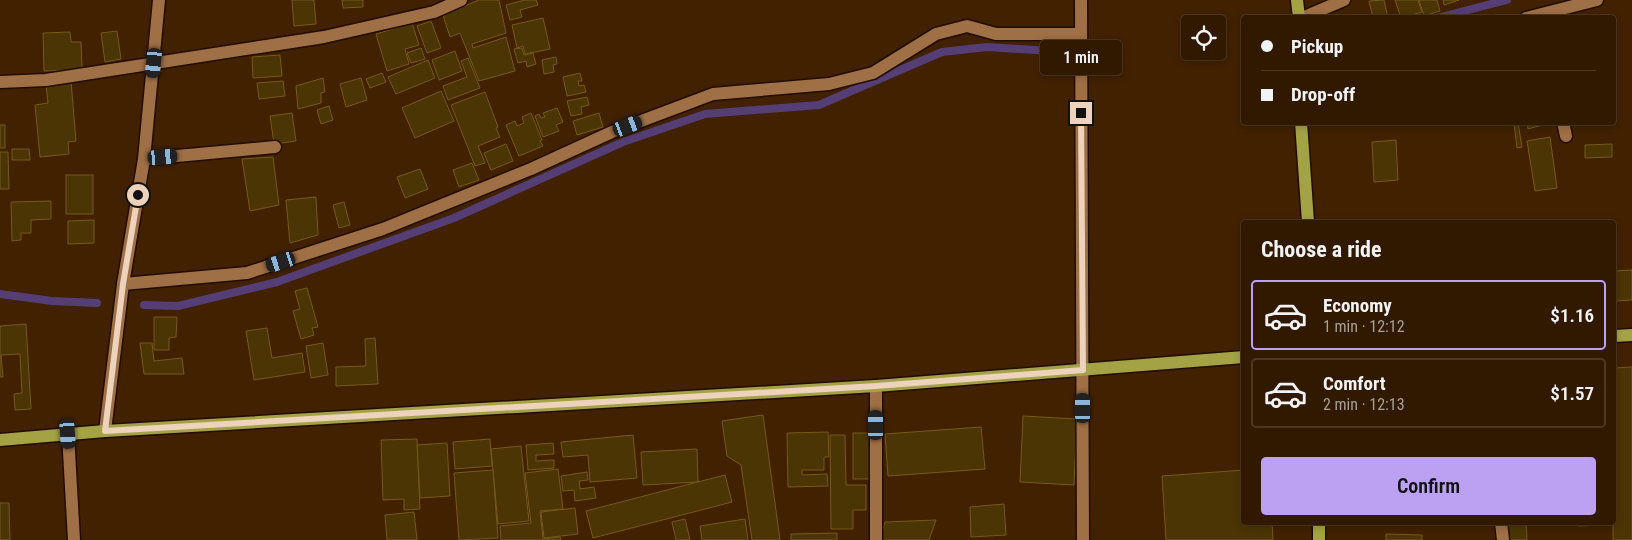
<!DOCTYPE html>
<html lang="en">
<head>
<meta charset="utf-8">
<style>
	body { margin:0; font-family:"Roboto Condensed",sans-serif; background:#39220a; color:#f1f3f6; height:100vh; display:flex; flex-direction:column; font-size:19px; white-space:nowrap }
	* { box-sizing:border-box; margin:0 }
	p { font-size:16px; color:#a8a099 }
	.icon { flex:none; width:28px; height:28px; fill:none; stroke:currentColor; stroke-width:2; stroke-linecap:round; stroke-linejoin:round }
	.map { position:relative; flex:1; overflow:hidden }
	.sheet { position:absolute; left:1241px; top:220px; width:375px; height:305px; display:flex; flex-direction:column; background:#311900; border-radius:5px; box-shadow:0 2px 8px #0003,0 0 0 1px #4c3822 }
	.sheet>* { flex:none }
	.banner { position:absolute; left:1241px; top:15px; width:375px; height:110px; border-radius:5px; box-shadow:0 2px 8px #0003,0 0 0 1px #4c3822; display:grid; align-content:center; height:110px; padding:0 20px; background:#311900 }
	.fabs { position:absolute; left:1181px; top:15px; display:grid; gap:10px }
	.fabs a { display:grid; place-items:center; width:45px; height:45px; border-radius:5px; background:#311900; box-shadow:0 2px 8px #0003,0 0 0 1px #4c3822; font-size:25px }
	.end { position:absolute; width:22px; height:22px; margin:-11px; border:6px solid #edd2bc; background:#111; box-shadow:0 0 0 2px #111 }
	.from { border-radius:50% }
	.bubble { position:absolute; height:35px; border-radius:5px; background:#311900; box-shadow:0 2px 8px #0003,0 0 0 1px #4c3822; font-size:16px; font-weight:600; line-height:35px; text-align:center }
	.car { position:absolute; width:15px; height:30px; margin:-15px -8px; border-radius:6px; box-shadow:0 0 4px 1px #0007; background:linear-gradient(#222 24%,#8ab4d8 0 40%,#222 0 76%,#8ab4d8 0 86%,#222 0) }
	.banner b { display:flex; align-items:center; gap:18px; height:48px; font-size:19px }
	.banner b+b { border-top:1px solid #4c3822 }
	.banner i { width:12px; height:12px; background:#f1f3f6 }
	ul { padding:0; list-style:none }
	li { display:flex; align-items:center; gap:15px; height:70px; margin:0 10px 8px; padding:0 10px; border:2px solid #4c3822; border-radius:5px }
	li div { flex:1 }
	li b { display:block; font-size:19px }
	li em { font-style:normal; font-weight:600 }
	li.active { border-color:#bca0f2 }
	li>.icon { width:45px; height:45px; stroke-width:1.5 }
	h2 { padding:0 20px; font-size:22px; line-height:60px }
	.cta { display:flex; gap:10px; margin-top:auto; padding:10px 20px }
	.cta a { flex:1; height:58px; border-radius:5px; background:#bca0f2; color:#111; font-size:20px; font-weight:600; line-height:58px; text-align:center }
	.map>svg:first-child { display:block }
</style>
</head>
<body>
<div class="map">
<svg width="1632" height="540" viewBox="0 0 1632 540">
	<rect width="100%" height="100%" fill="#412100"/>
	<g fill="none" stroke-linecap="round" stroke-linejoin="round">
		<g stroke="#553e76" stroke-width="8">
			<polyline points="1437,18 1507,0"/>
			<polyline points="0,294 52,301 97,303"/>
			<polyline points="144,305 178,306 277,282 454,218 623,142 705,114 819,105 942,52 987,47 1066,52"/>
		</g>
	</g>
	<g fill="#4b3505" stroke="#76591d">
		<polygon points="292,0 314,0 316,24 294,26"/>
		<polygon points="342,0 363,0 363,7 343,8"/>
		<polygon points="479,0 499,0 506,33 472,44 473,48 506,37 515,71 479,81 460,33 450,37 443,15"/>
		<polygon points="525,0 536,0 538,5 520,10 522,17 510,20 506,5"/>
		<polygon points="1384,0 1388,18 1373,18 1369,1"/>
		<polygon points="1395,0 1418,0 1422,12 1401,18"/>
		<polygon points="1419,0 1437,0 1440,11 1424,16"/>
		<polygon points="1443,0 1459,0 1444,5"/>
		<polygon points="543,18 550,49 525,54 523,46 517,48 512,25"/>
		<polygon points="431,21 441,48 427,53 417,26"/>
		<polygon points="412,23 419,45 405,49 409,64 387,71 376,34"/>
		<polygon points="117,31 121,59 105,62 101,33"/>
		<polygon points="70,32 71,42 81,42 82,70 44,71 43,33"/>
		<polygon points="421,48 425,59 411,63 407,53"/>
		<polygon points="522,48 524,55 533,53 536,64 527,67 526,61 518,63 514,49"/>
		<polygon points="455,51 462,71 439,80 432,60"/>
		<polygon points="280,55 282,76 253,78 252,57"/>
		<polygon points="556,57 557,64 553,65 554,72 544,74 542,60"/>
		<polygon points="468,58 480,88 448,100 443,86 467,77 461,61"/>
		<polygon points="428,60 435,78 396,94 388,77"/>
		<polygon points="382,73 386,82 370,88 366,79"/>
		<polygon points="580,73 582,81 578,81 579,86 584,85 586,92 567,96 563,77"/>
		<polygon points="323,78 325,92 321,93 321,103 298,109 296,86"/>
		<polygon points="361,78 367,100 346,107 340,84"/>
		<polygon points="71,81 76,141 68,142 69,154 40,157 35,105 48,103 46,84"/>
		<polygon points="283,81 285,96 259,99 257,83"/>
		<polygon points="441,91 454,121 415,138 402,108"/>
		<polygon points="485,92 498,127 496,128 500,137 478,146 485,163 475,166 451,105"/>
		<polygon points="587,97 589,105 581,107 582,114 571,116 567,101"/>
		<polygon points="329,106 333,120 321,124 317,110"/>
		<polygon points="557,108 563,122 556,125 559,131 543,137 535,116 539,114 541,118 545,117 543,113"/>
		<polygon points="292,113 296,141 274,144 270,116"/>
		<polygon points="531,113 542,140 540,141 543,146 519,156 506,125 515,121 517,126 524,123 522,117"/>
		<polygon points="599,113 603,127 577,135 573,121"/>
		<polygon points="1527,122 1550,122 1550,123 1528,129"/>
		<polygon points="1514,123 1518,123 1522,147 1517,148"/>
		<rect x="0" y="125" width="5" height="23"/>
		<polygon points="1550,137 1557,188 1535,191 1527,141"/>
		<polygon points="1396,140 1398,180 1374,182 1372,142"/>
		<polygon points="506,144 513,161 491,170 484,153"/>
		<polygon points="1612,144 1612,157 1585,158 1585,145"/>
		<polygon points="12,149 29,149 30,160 12,160"/>
		<polygon points="0,152 8,152 9,189 0,189"/>
		<polygon points="273,157 279,205 250,211 242,159"/>
		<polygon points="472,163 479,180 459,187 453,170"/>
		<polygon points="420,169 428,189 405,198 397,177"/>
		<rect x="66" y="175" width="27" height="39"/>
		<polygon points="316,197 318,235 290,243 286,200"/>
		<polygon points="51,201 51,219 31,220 31,233 21,233 21,240 12,241 11,202"/>
		<polygon points="344,202 350,225 339,228 333,205"/>
		<polygon points="94,220 94,243 68,244 68,221"/>
		<polygon points="1632,270 1632,300 1614,301 1614,271"/>
		<polygon points="307,288 318,327 312,328 314,335 301,339 293,311 300,309 295,291"/>
		<polygon points="154,317 177,317 176,337 169,338 169,350 154,350"/>
		<polygon points="26,324 31,409 15,410 14,394 22,393 20,354 1,355 3,377 0,377 0,326"/>
		<polygon points="267,328 272,358 302,353 305,372 254,380 246,331"/>
		<polygon points="375,338 378,384 336,386 336,367 366,366 365,339"/>
		<polygon points="140,343 152,343 154,361 182,358 184,374 144,374"/>
		<polygon points="323,343 328,375 311,378 306,346"/>
		<polygon points="1632,367 1632,540 1613,540 1614,368"/>
		<polygon points="763,415 780,540 752,540 741,465 727,456 722,421"/>
		<polygon points="1023,416 1077,419 1074,485 1020,482"/>
		<polygon points="981,427 985,469 888,476 885,434"/>
		<polygon points="828,432 829,457 824,457 824,470 802,470 802,475 827,474 828,486 788,487 787,433"/>
		<rect x="853" y="433" width="26" height="46"/>
		<polygon points="633,435 637,478 590,482 588,455 563,457 561,442"/>
		<polygon points="830,435 845,435 846,485 866,485 866,510 853,510 853,529 831,529"/>
		<polygon points="417,439 420,509 404,510 404,499 383,500 381,440"/>
		<polygon points="490,439 492,466 455,469 453,442"/>
		<polygon points="447,443 450,496 420,498 417,445"/>
		<polygon points="553,443 554,454 536,455 536,461 554,460 554,468 528,470 526,445"/>
		<polygon points="521,446 529,521 498,524 491,449"/>
		<polygon points="697,449 698,482 643,485 641,452"/>
		<polygon points="558,469 563,509 540,511 543,539 560,537 561,540 501,540 500,526 531,523 525,473"/>
		<polygon points="493,470 498,538 459,540 454,473"/>
		<polygon points="1244,470 1244,522 1272,522 1273,540 1166,540 1162,476"/>
		<polygon points="587,472 588,480 579,481 580,489 594,487 596,498 575,501 574,490 563,491 561,476"/>
		<polygon points="725,475 732,502 593,538 586,511"/>
		<polygon points="0,503 9,503 10,540 0,540"/>
		<polygon points="1004,504 1006,535 971,537 970,507"/>
		<polygon points="575,508 578,534 544,538 541,512"/>
		<polygon points="414,512 417,540 387,540 385,515"/>
		<polygon points="685,519 690,540 676,540 672,522"/>
		<polygon points="745,519 748,540 702,540 700,526"/>
		<polygon points="936,520 929,540 880,540 885,522"/>
		<polygon points="1505,522 1526,522 1527,540 1507,540"/>
		<polygon points="1578,522 1603,522 1603,525 1578,526"/>
		<polygon points="837,533 837,540 791,540 791,534"/>
		<polygon points="1386,534 1422,535 1422,540 1386,540"/>
	</g>
	<g fill="none" stroke-linecap="round" stroke-linejoin="round">
		<defs>
			<g id="minor">
				<polyline points="1081,0 1083,540"/>
				<polyline points="1302,18 1344,0"/>
				<polyline points="1526,18 1597,0"/>
				<polyline points="0,82 46,80 324,37 434,12 461,0"/>
				<polyline points="1563,122 1566,136"/>
				<polyline points="144,159 275,147"/>
				<polyline points="123,284 247,273 383,229 531,169 612,132 713,94 829,84 873,73 936,34 967,26 996,34 1081,34"/>
				<polyline points="105,431 123,284 144,159 159,0"/>
				<polyline points="68,434 74,540"/>
				<polyline points="1501,522 1503,540"/>
				<polyline points="876,540 876,386"/>
			</g>
			<g id="major">
				<polyline points="1297,0 1299,18"/>
				<polyline points="1301,122 1308,222"/>
				<polyline points="1614,336 1632,335"/>
				<polyline points="0,440 105,431 876,386 1244,357"/>
				<polyline points="1319,522 1319,540"/>
			</g>
		</defs>
		<use href="#minor" stroke="#220c00" stroke-width="15"/>
		<use href="#major" stroke="#220c00" stroke-width="15"/>
		<use href="#minor" stroke="#9f6f45" stroke-width="12"/>
		<use href="#major" stroke="#a3a245" stroke-width="12"/>
	</g>
	<g fill="none" stroke-linecap="round" stroke-linejoin="round">
		<polyline stroke="#edd2bc" stroke-width="6" points="138,195 123,284 105,431 876,386 1083,370 1081,113"/>
	</g>
</svg>
<div class="fabs">
<a><svg class="icon" aria-label="locate" viewBox="0 0 24 24"><circle cx="12" cy="12" r="6"/><path d="M12 2v4M12 18v4M2 12h4M18 12h4"/></svg></a>
</div>
<i class="end from" style="left:138px;top:195px"></i>
<i class="end" style="left:1081px;top:113px"></i>
<div class="bubble" style="left:1040px;top:40px;width:82px">1 min</div>
<i class="car" style="left:154px;top:63px;rotate:186deg"></i>
<i class="car" style="left:628px;top:126px;rotate:69deg"></i>
<i class="car" style="left:163px;top:157px;rotate:85deg"></i>
<i class="car" style="left:281px;top:262px;rotate:252deg"></i>
<i class="car" style="left:1083px;top:408px;rotate:0deg"></i>
<i class="car" style="left:876px;top:425px;rotate:0deg"></i>
<i class="car" style="left:68px;top:434px;rotate:176deg"></i>
<div class="banner">
<b><i class="from"></i>Pickup</b>
<b><i></i>Drop-off</b>
</div>
<section class="sheet">
<h2>Choose a ride</h2>
<ul>
<li class="active"><svg class="icon" aria-label="car" viewBox="0 0 24 24"><path d="M5 17H2v-5l4-1 3-4h7l3 4 3 1v5h-3M9 17h6M6 11h13"/><circle cx="7" cy="17" r="2"/><circle cx="17" cy="17" r="2"/></svg><div><b>Economy</b><p>1 min · 12:12</p></div><em>$1.16</em></li>
<li><svg class="icon" aria-label="car" viewBox="0 0 24 24"><path d="M5 17H2v-5l4-1 3-4h7l3 4 3 1v5h-3M9 17h6M6 11h13"/><circle cx="7" cy="17" r="2"/><circle cx="17" cy="17" r="2"/></svg><div><b>Comfort</b><p>2 min · 12:13</p></div><em>$1.57</em></li>
</ul>
<div class="cta"><a>Confirm</a></div>
</section>
</div>
</body>
</html>
